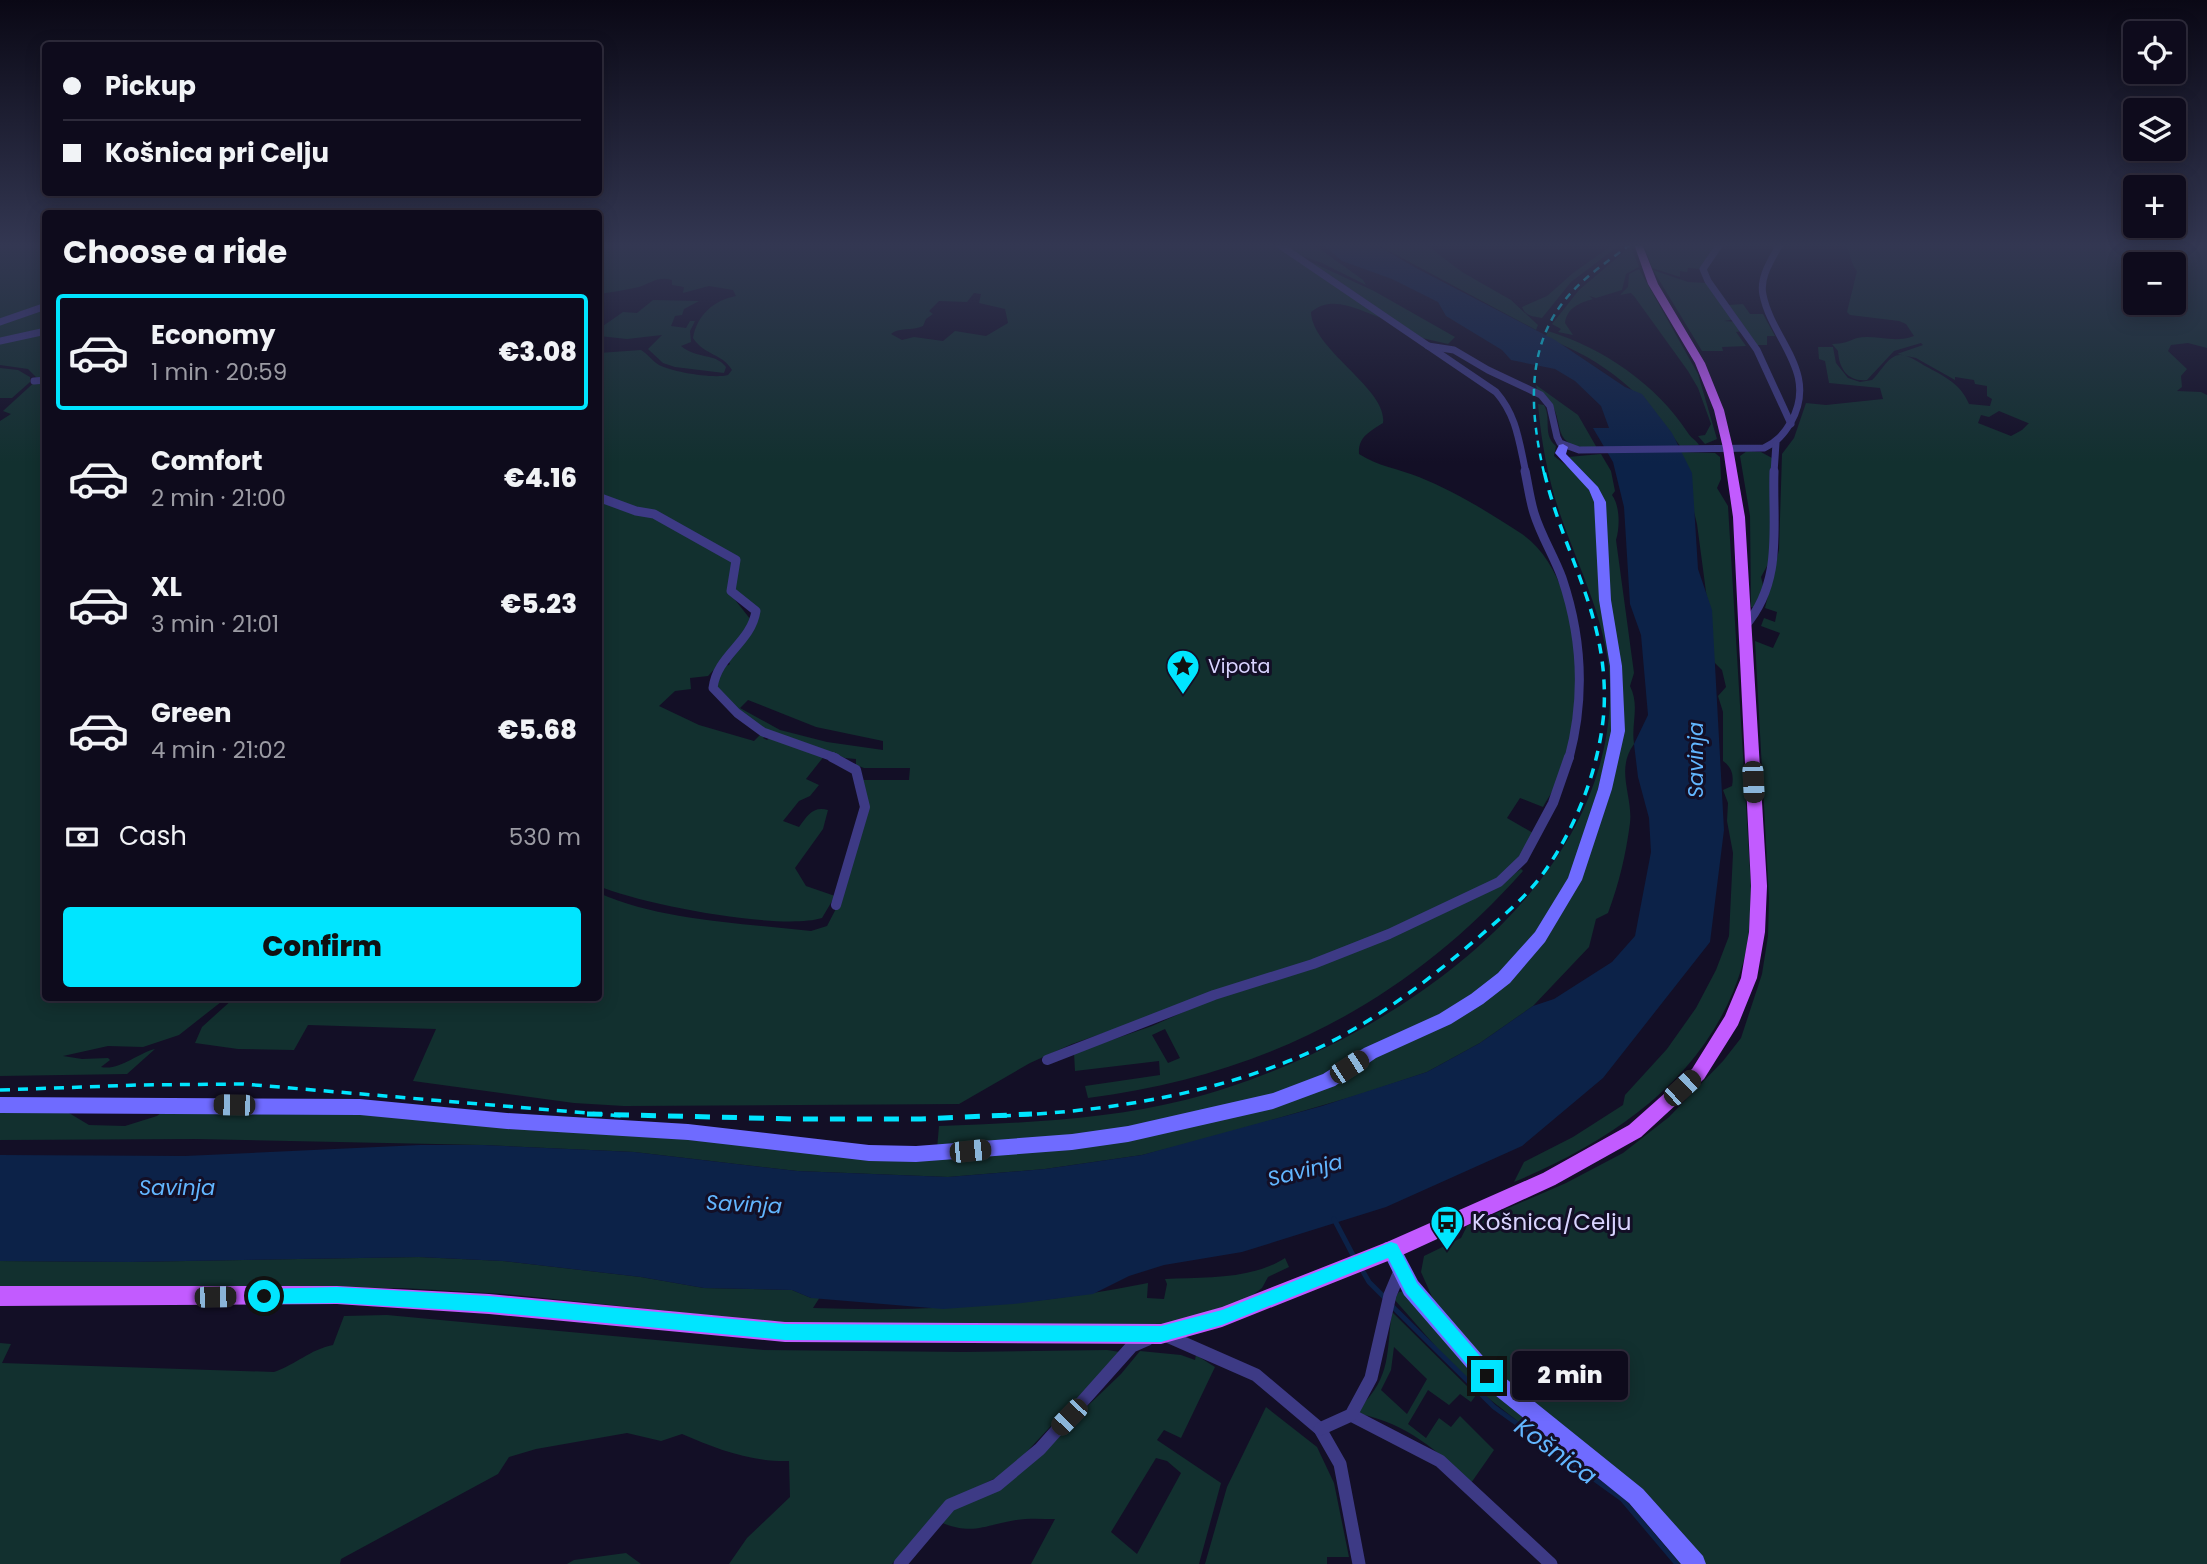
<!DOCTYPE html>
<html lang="en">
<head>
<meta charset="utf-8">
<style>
	body { margin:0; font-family:Poppins,sans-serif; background:#1c1929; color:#f1f3f6; height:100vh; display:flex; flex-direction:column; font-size:26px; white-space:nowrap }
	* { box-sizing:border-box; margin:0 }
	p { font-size:23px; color:#9b9ba3 }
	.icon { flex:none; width:38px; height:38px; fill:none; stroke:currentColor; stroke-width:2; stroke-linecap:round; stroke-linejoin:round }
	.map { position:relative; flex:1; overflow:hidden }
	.drawer { position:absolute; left:42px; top:210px; width:560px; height:791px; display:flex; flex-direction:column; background:#0e0b1c; border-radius:7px; box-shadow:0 4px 18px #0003,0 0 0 2px #2e2b3b }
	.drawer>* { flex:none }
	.top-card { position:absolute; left:42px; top:42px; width:560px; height:154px; border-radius:7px; box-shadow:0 4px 18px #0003,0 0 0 2px #2e2b3b; display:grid; align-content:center; height:154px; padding:0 21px; background:#0e0b1c }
	.buttons { position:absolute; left:2123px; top:21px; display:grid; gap:14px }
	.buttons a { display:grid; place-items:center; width:63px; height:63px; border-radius:7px; background:#0e0b1c; box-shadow:0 4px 18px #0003,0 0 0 2px #2e2b3b; font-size:35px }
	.end { position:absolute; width:32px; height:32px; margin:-16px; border:9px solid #00e5ff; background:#111; box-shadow:0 0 0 4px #111 }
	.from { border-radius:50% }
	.bubble { position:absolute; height:49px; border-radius:7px; background:#0e0b1c; box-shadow:0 4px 18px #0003,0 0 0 2px #2e2b3b; font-size:23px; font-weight:800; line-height:49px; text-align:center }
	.car { position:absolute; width:21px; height:42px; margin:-21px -10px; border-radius:9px; box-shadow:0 0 5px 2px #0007; background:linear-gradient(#222 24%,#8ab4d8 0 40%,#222 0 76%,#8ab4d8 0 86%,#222 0) }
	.top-card b { display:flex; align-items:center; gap:24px; height:66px; font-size:26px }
	.top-card b+b { border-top:2px solid #2e2b3b }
	.top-card i { width:18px; height:18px; background:#f1f3f6 }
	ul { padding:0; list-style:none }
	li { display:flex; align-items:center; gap:21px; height:116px; margin:0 14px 10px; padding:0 7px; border:4px solid transparent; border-radius:7px }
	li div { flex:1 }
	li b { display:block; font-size:26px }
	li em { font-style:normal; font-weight:800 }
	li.on { border-color:#00e5ff }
	li>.icon { width:63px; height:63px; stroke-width:1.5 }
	h2 { padding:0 21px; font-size:32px; line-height:84px }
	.pay { display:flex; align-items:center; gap:18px; height:77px; padding:0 21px; font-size:26px }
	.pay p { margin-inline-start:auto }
	.primary-button { display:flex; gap:14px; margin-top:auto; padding:14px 21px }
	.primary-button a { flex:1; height:80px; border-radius:7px; background:#00e5ff; color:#111; font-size:28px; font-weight:800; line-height:80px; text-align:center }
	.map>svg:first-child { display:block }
</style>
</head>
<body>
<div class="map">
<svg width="2207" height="1564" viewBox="0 0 2207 1564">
	<rect width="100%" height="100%" fill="#130f26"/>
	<g fill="#12302f" fill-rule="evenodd">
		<polygon points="0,244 45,244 45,304 0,320"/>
		<path d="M599,244H1274L1382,318C1361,312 1334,293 1311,312C1312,350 1388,389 1383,423C1369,432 1358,437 1359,454C1377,466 1399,469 1419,477C1454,491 1490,513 1522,534C1586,578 1586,713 1559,779C1555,788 1548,798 1543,807L1520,798L1507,818L1533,833L1522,853L1497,880L1369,941L1072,1044L1030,1063L959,1104L624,1106L574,1103L413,1081L436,1029L308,1025L294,1050L238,1049L195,1043L202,1027L234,998H598L599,893C662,921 742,923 811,931L827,926L839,903L867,809L861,780H909L910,768H864L856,765V759L845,758L761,728L715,689L722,666L729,665L730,663L726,662L754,626L751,611L728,591L751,620L744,637L708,676L690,678L691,689L675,691L659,706L699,725L754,741L762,733L767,735L763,738L767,740L771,737L825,755L806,779L819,785L810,796L799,801L783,821L799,827C808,815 813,806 828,810L823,829L795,868L806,886L835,896L822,918C780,931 640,904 599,886V353L641,350C648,354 652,361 659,365C672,372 714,379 728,375L732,370C722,353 705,356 693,338C697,315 714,300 736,296L733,290L709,286L683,293L684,287L672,285V280C658,276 651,283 639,287C626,290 612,292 599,294ZM974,293L981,294L979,303L1005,309L1008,323L986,336L955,331L943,341L914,337L902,340L891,334C899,327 912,331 923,326L926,319L933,314L929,311L939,301L967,302ZM748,700L816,727L883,741V750L827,742L780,730L740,708Z"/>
		<polygon points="1281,244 1313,244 1363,280 1366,285 1322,263 1296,254"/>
		<polygon points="1376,244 1425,244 1462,272 1511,300 1538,325 1536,330"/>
		<path d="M1614,244H1621L1571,282L1542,318C1533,316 1526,317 1522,307L1547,296L1573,273Z"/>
		<polygon points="1644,244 1709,244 1716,246 1708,254 1701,269 1688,268 1687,272 1680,271 1680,277 1652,268"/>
		<path d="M1845,244H2207V348L2188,343L2171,345L2168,351L2187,369L2181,376L2182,387L2177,391L2201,392L2207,395V1564H1706L1484,1367L1436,1306L1421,1272L1424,1256L1461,1238L1467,1226L1566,1183L1623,1153L1669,1117L1723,1061L1741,1038L1762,974L1768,936L1769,898L1755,641L1773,648L1780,633L1761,626L1764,618L1775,622L1777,612L1765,608L1779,550L1782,454L1794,438L1806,403L1826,405L1883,399L1880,388L1829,383L1825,361L1819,359L1818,347H1833L1836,363L1848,378L1860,382L1872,380C1879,374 1886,360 1895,356C1905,352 1918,362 1925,366C1944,376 1961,384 1969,404L1990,406L1992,399L1987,396V386L1975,384L1974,380L1955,377V380L1916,358L1897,354L1923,345L1921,343L1894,351L1867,380C1848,382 1839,369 1838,351L1832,344C1843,344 1849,341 1857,338C1875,334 1894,344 1914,336L1906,324L1899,321L1850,315L1847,312L1857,271C1850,263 1851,253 1845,244ZM2135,264H2174V303H2135ZM1999,411L2028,423H2029L2022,430L2011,436L1978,423L1981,415L1989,417Z"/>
		<path d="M1631,246L1639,267L1626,274L1622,290L1596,298L1589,296L1593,299C1579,303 1567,308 1565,323L1573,335L1558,332L1561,329L1552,324L1579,290Z"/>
		<polygon points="1309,261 1374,291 1455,337 1448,344 1422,338"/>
		<polygon points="1639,269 1698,374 1717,439 1705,444 1698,436 1705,435 1711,424 1698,388 1688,371 1634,296 1631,293 1620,295 1628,287 1629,274"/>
		<polygon points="1653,270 1688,282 1708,283 1736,319 1724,321 1738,322 1743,331 1736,332 1746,346 1722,347 1723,351 1702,351"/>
		<path d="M653,300L699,301L684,309L682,315L675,316L671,326L686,328L690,321H695L690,331L691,342L681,346C698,360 714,352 726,367L724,373L675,367L663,363L648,349L662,335L627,339L599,336V325L603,326L623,312L637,313Z"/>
		<polygon points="1743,304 1750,314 1763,314 1775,336 1767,336 1767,345 1757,345 1729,305"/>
		<polygon points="45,307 45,329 0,339 0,324"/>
		<path d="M1548,331C1603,348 1656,384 1688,433C1691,438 1696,440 1699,445L1680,446C1643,394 1606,360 1545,338Z"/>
		<path d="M45,332L46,998H226L179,1035L143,1047L108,1046L63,1056L82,1059L108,1058L110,1060L101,1067C119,1071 138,1053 155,1049L127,1074L0,1076V421L11,414L3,411L38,379L28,369L0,365V342Z"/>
		<polygon points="0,368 18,370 30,377 30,382 12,398 0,398"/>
		<path d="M1536,385L1578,415L1597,448C1539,449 1575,412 1537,391Z"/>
		<path d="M1538,404L1544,405C1552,420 1542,434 1556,446L1554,456L1581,477L1598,505L1614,659L1613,730L1579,863L1535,939L1475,996L1294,1089L1131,1128L937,1149L939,1126C1022,1123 1104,1120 1185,1100C1366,1054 1601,907 1610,701C1613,633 1581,575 1560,514C1548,479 1541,441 1538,404Z"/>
		<polygon points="1747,451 1761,452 1772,458 1773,555 1761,577 1763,585 1756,608 1751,607 1750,516 1740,456"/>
		<path d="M1679,452L1715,453L1720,457L1721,479L1717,488L1728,506L1751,888C1750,913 1750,939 1743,963C1712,1074 1615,1140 1514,1182L1524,1162L1573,1137L1623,1105L1625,1095L1667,1049L1696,1008L1716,970L1729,936L1733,853L1727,821L1728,803L1723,790L1732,786C1734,776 1732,767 1723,761V712L1718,696L1726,687L1722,670L1712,660L1710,622L1697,524Z"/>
		<path d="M1601,454L1611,471L1615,491L1612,495C1620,506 1620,527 1616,540L1634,673L1630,686C1640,706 1631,723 1634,744C1615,770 1633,796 1630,823C1626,854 1619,884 1608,913L1596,919L1589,947L1533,1006L1480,1043L1427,1072L1358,1095L1217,1136L1142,1155L1045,1169L948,1177L797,1171L634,1152L483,1145L196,1139L0,1140V1113H69L89,1125L125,1126L157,1116L162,1112L358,1114L920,1158L1237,1113L1416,1037L1543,939L1615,766L1613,635L1604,505L1568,457Z"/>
		<path d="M1521,869L1523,871C1405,1004 1263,1075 1088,1098L1085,1086L1160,1075L1159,1061L1075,1071L1074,1053L1152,1026L1217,997L1500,884ZM1165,1029L1180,1058L1168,1063L1152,1035Z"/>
		<path d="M419,1257L503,1261L641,1277L704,1288L792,1290L811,1298L820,1297L813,1308C926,1312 1037,1306 1148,1283L1147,1298L1164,1299L1167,1284L1165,1279C1204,1277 1251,1280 1285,1258L1289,1267L1268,1277L1262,1288L1246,1300L1166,1325L792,1324L505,1294L402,1288L0,1287V1261L129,1262Z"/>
		<polygon points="1406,1291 1620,1486 1685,1564 1680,1564 1628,1500 1590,1470 1525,1427 1483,1394 1445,1357 1394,1299 1399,1292"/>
		<path d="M1392,1312L1476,1395L1471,1402L1460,1394L1449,1405L1428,1390L1408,1424L1426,1438L1439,1418L1451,1427L1460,1416L1494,1450L1471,1483C1437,1450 1407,1424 1360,1414V1407C1392,1376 1386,1352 1392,1312ZM1394,1347L1427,1379L1407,1414L1381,1390L1391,1370Z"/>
		<path d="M387,1315L764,1350L964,1352L1107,1350L1120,1352L1020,1459L1000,1476L948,1501L892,1564H729L747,1538L790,1497L789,1461C750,1462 717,1449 682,1434L661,1441L627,1433L536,1449L509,1457L498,1474L341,1559L340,1564H0V1343L11,1344L2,1363L274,1372C297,1364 309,1350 333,1345L344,1316Z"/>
		<path d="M1140,1351L1181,1355L1195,1360L1196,1355L1215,1367L1181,1438L1164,1430L1157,1440L1221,1483L1199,1564H1031L1055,1519C1042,1519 1028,1518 1016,1520C984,1525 973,1536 940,1522L954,1508L1004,1486L1121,1374ZM1156,1458L1167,1461L1181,1473L1137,1554L1111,1532Z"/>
		<polygon points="1266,1407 1317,1447 1334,1483 1349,1557 1327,1557 1327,1564 1205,1564 1227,1487"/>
		<polygon points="626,1553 641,1564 567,1564 574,1560"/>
	</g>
	<polygon fill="#0c2248" points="1323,244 1375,244 1416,268 1555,340 1625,387 1642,394 1672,433 1692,473 1698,569 1712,610 1724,830 1710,942 1603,1078 1522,1146 1386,1207 1242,1252 1164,1265 1129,1276 1093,1294 1013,1304 943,1309 811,1298 792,1290 704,1288 641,1277 503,1261 419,1257 129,1262 0,1261 0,1155 185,1156 420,1145 483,1145 634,1152 797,1171 948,1177 1045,1169 1142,1155 1322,1106 1427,1072 1480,1043 1533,1006 1554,999 1612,962 1635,936 1651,852 1649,818 1638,777 1634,744 1648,715 1641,635 1630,604 1624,507 1613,462 1593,428 1609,428 1601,406 1575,381 1555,369 1511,360 1502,350 1446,316 1438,302 1392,279 1342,261"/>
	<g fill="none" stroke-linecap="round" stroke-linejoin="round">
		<g stroke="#0c2248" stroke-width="5">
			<polyline points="1334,1219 1355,1259"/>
			<polyline points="1361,1268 1369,1282 1385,1298"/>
			<polyline points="1392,1306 1494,1407 1622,1499 1677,1564"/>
		</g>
		<g stroke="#3d3a85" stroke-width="7">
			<path d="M1278,244L1496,392C1517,416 1519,442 1526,473"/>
			<polyline points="1720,244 1703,269 1708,281 1757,350 1791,424"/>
			<polyline points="0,322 46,306"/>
			<polyline points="0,341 46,331"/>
			<path d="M1428,346L1454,350L1488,370L1541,395L1550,406L1557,437L1560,443L1579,450L1764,448C1777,442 1784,434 1791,422C1819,372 1772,340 1763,295C1759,277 1772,259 1780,244"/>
			<polyline points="34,381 46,380"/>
			<polyline points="1774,473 1776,443"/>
		</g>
		<g stroke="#3d3a85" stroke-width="9">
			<path d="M1525,471C1528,485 1530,500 1534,513C1541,536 1554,556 1562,578C1582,637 1585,698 1569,758"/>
			<path d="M598,497L636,511L654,514L736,560L731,591L756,611C751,643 717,655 713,688L737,713L763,732L836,758"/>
			<path d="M1745,626C1784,581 1772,525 1774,471"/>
		</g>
		<g stroke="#3d3a85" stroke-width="10">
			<polyline points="832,757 856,770 865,807 836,905"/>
			<polyline points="1047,1060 1214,995 1313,964 1389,934 1499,882 1523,859 1553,803 1569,757"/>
		</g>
		<g stroke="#3d3a85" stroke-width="13">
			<polyline points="1165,1335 1256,1375 1320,1429 1340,1464 1359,1564"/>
			<polyline points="1351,1415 1440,1461 1551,1564"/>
			<polyline points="1320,1429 1351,1415 1371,1378 1390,1295 1400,1271"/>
			<polyline points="900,1564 950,1505 997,1485 1040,1449 1132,1346 1148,1339"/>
		</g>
		<g fill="#6f6bff" fill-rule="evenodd">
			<polygon points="1563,444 1568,447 1566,454 1598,487 1606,502 1611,600 1622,666 1625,731 1612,789 1582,880 1545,942 1510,983 1483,1004 1451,1024 1376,1058 1335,1086 1273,1109 1128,1142 1072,1150 916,1162 869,1161 688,1140 507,1129 360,1115 0,1113 0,1097 360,1099 507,1113 688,1124 869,1145 916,1146 1072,1134 1128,1126 1273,1093 1323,1074 1364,1048 1439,1014 1471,994 1498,973 1535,932 1568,878 1598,789 1611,731 1610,666 1599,600 1594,502 1589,490 1555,453 1559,445"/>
			<polygon points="1391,1241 1398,1243 1418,1281 1494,1369 1643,1489 1703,1556 1706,1564 1681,1564 1629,1503 1480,1383 1404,1295 1382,1250 1384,1243"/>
		</g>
		<polygon fill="#c25bff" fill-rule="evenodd" points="1634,244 1642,244 1658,284 1705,363 1724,410 1733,448 1745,517 1767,886 1765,932 1757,978 1738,1025 1704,1079 1641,1137 1555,1185 1398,1257 1222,1327 1161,1344 785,1342 489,1314 337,1304 0,1306 0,1286 337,1286 489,1294 785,1322 1161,1324 1222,1307 1387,1242 1543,1173 1629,1125 1692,1069 1725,1016 1741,978 1749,932 1751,886 1733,517 1723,448 1714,410 1695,363 1648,284"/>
		<path stroke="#00e5ff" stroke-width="2.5" stroke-dasharray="7 6" stroke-linecap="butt" d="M1544,473C1531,417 1525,354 1561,305C1579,280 1607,262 1631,244"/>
		<g stroke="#00e5ff" stroke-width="3.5" stroke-dasharray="10 8" stroke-linecap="butt">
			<polyline points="0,1090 139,1085 243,1084 622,1116"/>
			<path d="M1001,1116C1096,1112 1192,1098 1281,1064C1356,1036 1420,988 1480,936C1504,915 1529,895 1547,868C1578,823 1600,765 1604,710C1609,616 1564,557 1544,471"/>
		</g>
		<polyline stroke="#00e5ff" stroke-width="5" stroke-dasharray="15 12" stroke-linecap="butt" points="587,1114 795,1119 921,1119 1032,1114"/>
	</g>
	<linearGradient id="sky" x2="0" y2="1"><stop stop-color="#0a0815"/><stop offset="0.53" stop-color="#333752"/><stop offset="1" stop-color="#333752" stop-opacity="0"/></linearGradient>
	<rect width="2207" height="463" fill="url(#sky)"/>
	<polygon fill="#00e5ff" points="1391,1242 1397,1244 1417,1283 1492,1370 1495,1376 1492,1381 1487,1384 1481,1381 1406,1293 1388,1258 1222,1325 1161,1342 785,1340 489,1312 337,1303 264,1304 259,1302 256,1296 259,1291 264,1289 337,1287 489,1296 785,1324 1161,1326 1222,1310"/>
	<defs>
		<symbol id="sight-pin" viewBox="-11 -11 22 30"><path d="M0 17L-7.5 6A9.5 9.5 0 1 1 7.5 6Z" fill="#00e5ff" stroke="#130f26"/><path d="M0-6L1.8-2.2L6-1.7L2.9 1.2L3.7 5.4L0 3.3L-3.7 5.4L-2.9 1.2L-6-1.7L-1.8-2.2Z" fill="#111"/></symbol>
		<symbol id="bus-pin" viewBox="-11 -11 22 30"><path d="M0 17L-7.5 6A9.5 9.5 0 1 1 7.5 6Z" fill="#00e5ff" stroke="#130f26"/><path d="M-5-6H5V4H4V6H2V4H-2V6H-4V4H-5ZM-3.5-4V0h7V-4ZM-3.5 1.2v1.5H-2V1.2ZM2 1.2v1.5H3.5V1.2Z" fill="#111"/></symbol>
	</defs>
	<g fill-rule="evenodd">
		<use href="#sight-pin" x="1164" y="647" width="38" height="52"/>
		<use href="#bus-pin" x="1428" y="1203" width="38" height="52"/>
	</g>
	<g text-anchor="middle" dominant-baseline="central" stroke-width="6" stroke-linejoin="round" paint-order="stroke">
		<g font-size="19" fill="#d9d4ff" stroke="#130f26" text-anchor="start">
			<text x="1208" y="666">Vipota</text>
		</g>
		<g font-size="21" font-style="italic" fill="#62b6ff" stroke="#130f26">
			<text transform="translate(1695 760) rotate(-90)">Savinja</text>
			<text transform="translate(1305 1170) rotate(-14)">Savinja</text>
			<text x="177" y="1187">Savinja</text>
			<text transform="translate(744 1204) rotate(3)">Savinja</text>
		</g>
		<g font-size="23" fill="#d9d4ff" stroke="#130f26" text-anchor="start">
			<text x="1472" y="1222">Košnica/Celju</text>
		</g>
		<g font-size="24" font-style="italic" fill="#62b6ff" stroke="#130f26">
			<text transform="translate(1556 1451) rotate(36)">Košnica</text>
		</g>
	</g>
</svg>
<div class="buttons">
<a><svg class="icon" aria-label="locate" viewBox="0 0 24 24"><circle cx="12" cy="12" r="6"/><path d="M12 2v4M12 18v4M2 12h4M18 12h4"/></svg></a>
<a><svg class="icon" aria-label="layers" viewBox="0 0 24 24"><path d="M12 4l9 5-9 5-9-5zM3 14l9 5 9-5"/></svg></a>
<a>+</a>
<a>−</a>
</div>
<i class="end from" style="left:264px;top:1296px"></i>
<i class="end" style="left:1487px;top:1376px"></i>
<div class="bubble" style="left:1512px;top:1351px;width:116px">2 min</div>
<i class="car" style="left:1753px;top:782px;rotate:177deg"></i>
<i class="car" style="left:1349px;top:1067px;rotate:57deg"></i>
<i class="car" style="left:1682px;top:1088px;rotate:47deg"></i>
<i class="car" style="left:234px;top:1105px;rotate:271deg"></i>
<i class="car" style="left:970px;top:1151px;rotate:84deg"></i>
<i class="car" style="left:215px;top:1297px;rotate:89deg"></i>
<i class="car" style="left:1069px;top:1417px;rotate:224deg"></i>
<div class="top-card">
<b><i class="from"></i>Pickup</b>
<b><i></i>Košnica pri Celju</b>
</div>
<section class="drawer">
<h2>Choose a ride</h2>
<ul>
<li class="on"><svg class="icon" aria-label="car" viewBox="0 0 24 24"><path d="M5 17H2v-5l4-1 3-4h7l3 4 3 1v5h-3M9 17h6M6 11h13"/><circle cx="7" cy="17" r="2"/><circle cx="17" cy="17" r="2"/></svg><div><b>Economy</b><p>1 min · 20:59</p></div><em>€3.08</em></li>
<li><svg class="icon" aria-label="car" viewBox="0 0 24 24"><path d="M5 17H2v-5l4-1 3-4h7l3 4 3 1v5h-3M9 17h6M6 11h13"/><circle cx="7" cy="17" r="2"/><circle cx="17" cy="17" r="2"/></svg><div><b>Comfort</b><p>2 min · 21:00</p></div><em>€4.16</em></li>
<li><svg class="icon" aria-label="car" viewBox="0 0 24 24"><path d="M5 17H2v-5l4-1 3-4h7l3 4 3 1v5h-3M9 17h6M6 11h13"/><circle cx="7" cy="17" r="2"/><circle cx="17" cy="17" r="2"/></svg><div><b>XL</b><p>3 min · 21:01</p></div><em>€5.23</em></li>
<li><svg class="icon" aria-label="car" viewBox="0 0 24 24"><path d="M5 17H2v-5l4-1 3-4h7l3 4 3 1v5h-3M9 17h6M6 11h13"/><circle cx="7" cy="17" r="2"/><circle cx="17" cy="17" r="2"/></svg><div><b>Green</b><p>4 min · 21:02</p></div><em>€5.68</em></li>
</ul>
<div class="pay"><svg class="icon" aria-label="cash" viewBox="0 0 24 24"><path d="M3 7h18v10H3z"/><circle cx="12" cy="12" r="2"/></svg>Cash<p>530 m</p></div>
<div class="primary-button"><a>Confirm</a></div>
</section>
</div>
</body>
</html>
